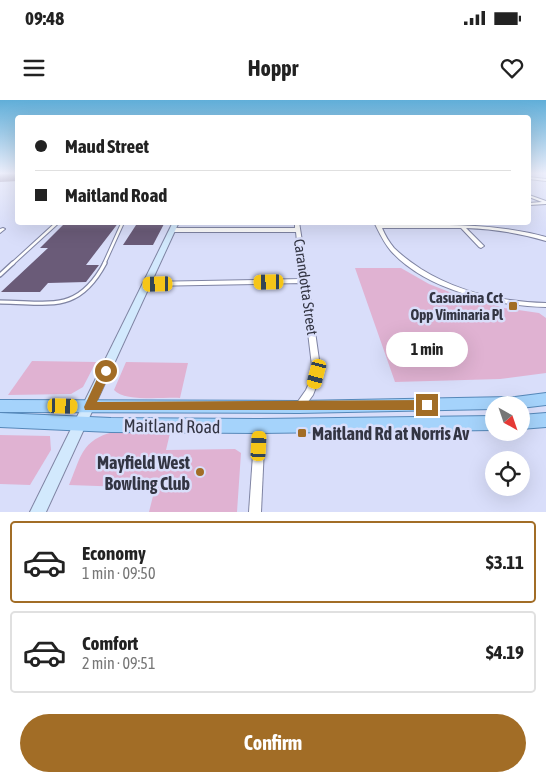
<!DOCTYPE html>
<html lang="en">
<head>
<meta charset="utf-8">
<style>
	body { margin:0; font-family:"Asap Condensed",sans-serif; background:#f2f2f2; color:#222; height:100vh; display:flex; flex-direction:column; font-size:19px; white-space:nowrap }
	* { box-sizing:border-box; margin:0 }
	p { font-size:16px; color:#767676 }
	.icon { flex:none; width:28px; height:28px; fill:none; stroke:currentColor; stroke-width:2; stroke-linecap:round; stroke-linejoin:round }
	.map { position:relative; height:412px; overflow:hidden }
	.sheet { display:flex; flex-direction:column; background:#fff; flex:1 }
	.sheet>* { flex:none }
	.top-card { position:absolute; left:15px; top:15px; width:516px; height:110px; border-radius:5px; box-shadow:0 5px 20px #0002; display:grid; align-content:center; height:110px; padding:0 20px; background:#fff }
	.needle { width:32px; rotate:140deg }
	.tools { position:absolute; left:485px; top:296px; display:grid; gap:10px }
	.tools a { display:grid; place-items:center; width:45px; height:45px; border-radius:50%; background:#fff; box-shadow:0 5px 20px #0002; font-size:25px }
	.end { position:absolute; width:22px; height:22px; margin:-11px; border:6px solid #a26d26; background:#fff; box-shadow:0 0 0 2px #fff }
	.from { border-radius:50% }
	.bubble { position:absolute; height:35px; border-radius:18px; background:#fff; box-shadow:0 5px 20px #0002; font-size:16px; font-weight:700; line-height:35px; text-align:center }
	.car { position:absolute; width:15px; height:30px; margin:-15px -8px; border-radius:6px; box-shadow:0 0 4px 1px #0007; background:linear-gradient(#f5c518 24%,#345 0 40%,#f5c518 0 76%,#345 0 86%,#f5c518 0) }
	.top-card b { display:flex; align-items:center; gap:18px; height:48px; font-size:19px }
	.top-card b+b { border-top:1px solid #e0e0e0 }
	.top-card i { width:12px; height:12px; background:#222 }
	ul { padding:9px 0 0; list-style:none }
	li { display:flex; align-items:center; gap:15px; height:82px; margin:0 10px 8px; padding:0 10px; border:2px solid #e0e0e0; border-radius:5px }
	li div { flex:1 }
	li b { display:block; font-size:19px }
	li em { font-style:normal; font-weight:700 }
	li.active { border-color:#a26d26 }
	li>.icon { width:45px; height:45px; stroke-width:1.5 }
	.action { display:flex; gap:10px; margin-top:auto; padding:10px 20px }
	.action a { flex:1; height:58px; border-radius:30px; background:#a26d26; color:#fff; font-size:20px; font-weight:700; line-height:58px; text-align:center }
	.status { display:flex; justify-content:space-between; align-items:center; height:35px; padding:0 25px; background:#fff; direction:ltr }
	.status svg { height:14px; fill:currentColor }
	header { display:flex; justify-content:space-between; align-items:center; height:65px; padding:0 20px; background:#fff; font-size:22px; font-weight:700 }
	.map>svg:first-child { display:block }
</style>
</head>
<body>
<div class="status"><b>09:48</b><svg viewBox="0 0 49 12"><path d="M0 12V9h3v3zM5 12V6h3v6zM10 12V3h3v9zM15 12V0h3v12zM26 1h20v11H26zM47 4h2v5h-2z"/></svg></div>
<header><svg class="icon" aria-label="menu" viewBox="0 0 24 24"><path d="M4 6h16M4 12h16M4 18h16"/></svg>Hoppr<svg class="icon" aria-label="heart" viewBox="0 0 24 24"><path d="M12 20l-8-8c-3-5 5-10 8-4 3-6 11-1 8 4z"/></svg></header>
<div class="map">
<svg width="546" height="412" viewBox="0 0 546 412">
	<rect width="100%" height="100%" fill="#d9defa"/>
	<g fill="#e0b2d2">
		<polygon points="355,168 401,168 429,184 457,195 504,208 539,213 546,218 546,273 500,279 395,282"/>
		<polygon points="32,261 96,262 83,287 71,294 8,295"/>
		<path d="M126,262L188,263L180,298C164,297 124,302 114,290Z"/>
		<path d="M171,329L166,350L235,349L241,353L237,412H149L155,388L69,385C74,374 77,362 83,352C100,324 143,330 171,329Z"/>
		<polygon points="0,335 50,336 51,350 30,385 0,384"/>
	</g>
	<g fill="#6a5b78">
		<polygon points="0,73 18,73 18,81 0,82"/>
		<polygon points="66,122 119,122 86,165 99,165 86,182 48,183 40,192 1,192 48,148 40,148"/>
		<polygon points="138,122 165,122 153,145 123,145"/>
	</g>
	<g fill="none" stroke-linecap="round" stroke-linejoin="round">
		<defs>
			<g id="service-far1">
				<polyline points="12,164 58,122"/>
				<polyline points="104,164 123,122"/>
			</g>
			<g id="service">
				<polyline points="0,175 13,163"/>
				<path d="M0,202C49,202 78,214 105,163"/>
			</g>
			<g id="minor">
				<polygon points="529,77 546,79 546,81 529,79"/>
				<polygon points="529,95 546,101 546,104 529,105 529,103 542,102 529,97"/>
				<polygon points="295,122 299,122 308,180 309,181 308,182 321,274 313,295 302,310 299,311 296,310 294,307 306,290 313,274 302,183 147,186 144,184 147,182 301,179 296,132 173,132 170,130 173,128 295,128"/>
				<path d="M374,122H379L380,125C437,125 490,122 546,137V141C519,133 493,129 466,128L484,146L481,148L479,147L461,128H382C385,135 389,142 394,148C402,156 412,163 421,169C458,192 503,202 546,203V207C496,206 426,190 391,151C384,143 379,132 374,122Z"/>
				<polygon points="3,128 5,129 0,133 0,129"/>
				<polygon points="260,321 263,323 265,326 261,412 249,412 255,326 257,323"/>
			</g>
			<polygon id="secondary" points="173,122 179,122 46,412 30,412"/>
			<g id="primary">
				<polygon points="546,293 546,305 521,308 521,305 494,305 494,309 299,313 0,312 0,300 299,301 515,297"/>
				<polygon points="0,313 111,318 260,319 494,316 494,330 260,333 111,332 0,327"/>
				<polygon points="546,313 546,327 521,329 521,315"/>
			</g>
		</defs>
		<use href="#service-far1" stroke="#7f84a3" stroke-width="4.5"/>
		<use href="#service" stroke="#7f84a3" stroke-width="5.5"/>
		<use href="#minor" stroke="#7f84a3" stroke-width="2"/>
		<use href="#secondary" stroke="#7f84a3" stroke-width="2"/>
		<use href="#primary" stroke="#5688b9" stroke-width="2"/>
		<use href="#service-far1" stroke="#fff" stroke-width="2.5"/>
		<use href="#service" stroke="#fff" stroke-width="3"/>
		<use href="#minor" fill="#fff" fill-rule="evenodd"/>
		<use href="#secondary" fill="#d2e9fd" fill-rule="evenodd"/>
		<use href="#primary" fill="#a5d3fb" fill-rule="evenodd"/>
	</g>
	<linearGradient id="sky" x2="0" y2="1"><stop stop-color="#60aed8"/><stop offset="0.56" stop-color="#eef0fd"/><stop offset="1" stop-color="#eef0fd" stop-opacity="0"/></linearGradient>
	<rect width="546" height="131" fill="url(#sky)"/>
	<polygon fill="#a26d26" points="106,267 111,271 97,302 427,300 432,305 427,310 85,310 84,307 102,268"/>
	<g fill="#a26d26" stroke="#d9defa" stroke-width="2">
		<rect x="508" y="201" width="10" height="10" rx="2.5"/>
		<rect x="297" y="328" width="10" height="10" rx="2.5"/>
		<circle cx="200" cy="372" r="5"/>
	</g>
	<g text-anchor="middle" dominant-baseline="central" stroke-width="5" stroke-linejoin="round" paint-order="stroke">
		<g font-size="15" fill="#333543" stroke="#d9defa">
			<text transform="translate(306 187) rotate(82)">Carandotta Street</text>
		</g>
		<g font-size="15" font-weight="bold" fill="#333543" stroke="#d9defa" text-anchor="end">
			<text x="503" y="197">Casuarina Cct<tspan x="503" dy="17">Opp Viminaria Pl</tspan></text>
		</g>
		<g font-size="18" fill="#333543" stroke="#d9defa">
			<text transform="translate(172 326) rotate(1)">Maitland Road</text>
		</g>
		<g font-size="18" font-weight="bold" fill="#333543" stroke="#d9defa" text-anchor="start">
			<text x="312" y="333">Maitland Rd at Norris Av</text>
			<text x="190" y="362" text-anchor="end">Mayfield West<tspan x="190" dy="21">Bowling Club</tspan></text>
		</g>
	</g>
</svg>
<div class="tools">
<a><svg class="needle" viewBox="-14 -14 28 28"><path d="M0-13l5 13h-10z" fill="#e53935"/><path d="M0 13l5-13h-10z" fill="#767676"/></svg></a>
<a><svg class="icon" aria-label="locate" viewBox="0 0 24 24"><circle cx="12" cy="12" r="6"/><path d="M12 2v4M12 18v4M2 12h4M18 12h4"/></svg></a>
</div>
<i class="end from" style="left:106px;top:271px"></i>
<i class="end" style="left:427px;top:305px"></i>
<div class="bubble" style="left:386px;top:232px;width:82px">1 min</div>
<i class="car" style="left:269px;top:182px;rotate:269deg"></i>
<i class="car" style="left:158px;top:184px;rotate:269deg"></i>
<i class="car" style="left:317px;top:274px;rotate:195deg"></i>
<i class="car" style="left:63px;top:306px;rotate:92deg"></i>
<i class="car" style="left:259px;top:346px;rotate:3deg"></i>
<div class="top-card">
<b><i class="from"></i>Maud Street</b>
<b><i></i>Maitland Road</b>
</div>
</div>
<section class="sheet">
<ul>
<li class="active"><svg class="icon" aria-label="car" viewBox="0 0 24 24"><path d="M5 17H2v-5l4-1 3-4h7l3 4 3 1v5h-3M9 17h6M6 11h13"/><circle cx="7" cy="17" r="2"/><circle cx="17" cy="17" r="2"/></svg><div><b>Economy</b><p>1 min · 09:50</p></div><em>$3.11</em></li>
<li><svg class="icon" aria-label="car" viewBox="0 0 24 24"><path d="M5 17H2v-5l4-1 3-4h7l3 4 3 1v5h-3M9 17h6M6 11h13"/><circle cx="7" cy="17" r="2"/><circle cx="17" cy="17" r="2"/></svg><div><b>Comfort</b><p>2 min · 09:51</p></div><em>$4.19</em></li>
</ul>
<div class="action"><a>Confirm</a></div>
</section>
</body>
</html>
